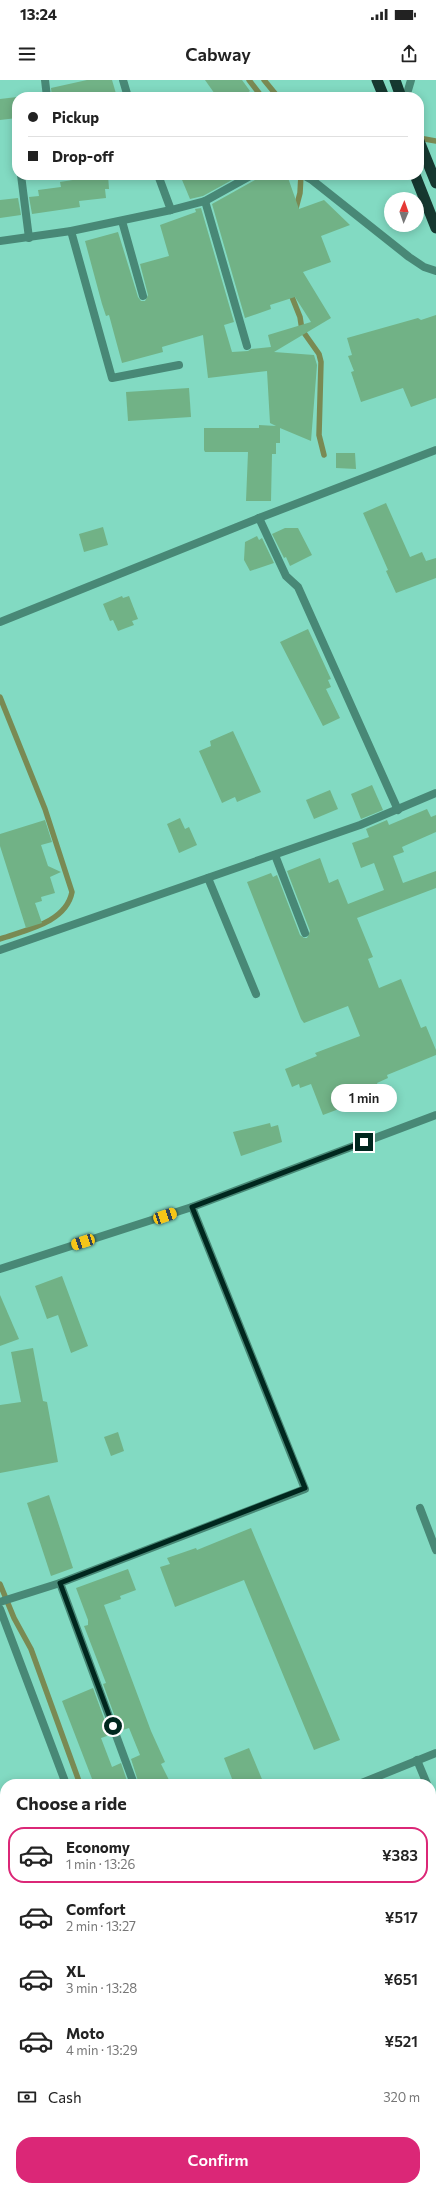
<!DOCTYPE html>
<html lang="en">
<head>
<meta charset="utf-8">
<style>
	body { margin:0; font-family:Commissioner,sans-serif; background:#f2f2f2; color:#222; height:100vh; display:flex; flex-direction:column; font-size:15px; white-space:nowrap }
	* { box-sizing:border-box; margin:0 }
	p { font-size:13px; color:#767676 }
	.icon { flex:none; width:22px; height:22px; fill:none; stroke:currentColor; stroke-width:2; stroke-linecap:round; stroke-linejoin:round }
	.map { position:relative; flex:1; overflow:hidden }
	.panel { position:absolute; left:0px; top:1699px; width:436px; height:412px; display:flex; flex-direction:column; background:#fff; border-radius:16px 16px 0 0; box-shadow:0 2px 10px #0003 }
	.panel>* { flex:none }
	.guide { position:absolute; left:12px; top:12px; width:412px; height:88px; border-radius:16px; box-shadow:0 2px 10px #0003; display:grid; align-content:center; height:88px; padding:0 16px; background:#fff }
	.needle { width:26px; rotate:2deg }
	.controls { position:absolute; left:384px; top:112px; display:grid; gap:8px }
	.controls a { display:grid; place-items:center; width:40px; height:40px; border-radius:50%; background:#fff; box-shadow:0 2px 10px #0003; font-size:20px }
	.end { position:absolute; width:18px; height:18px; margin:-9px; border:5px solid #00271e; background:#fff; box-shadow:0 0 0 2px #fff }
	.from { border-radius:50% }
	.bubble { position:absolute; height:28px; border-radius:14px; background:#fff; box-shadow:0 2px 10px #0003; font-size:13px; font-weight:600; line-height:28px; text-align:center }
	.car { position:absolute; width:12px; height:24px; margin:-12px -6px; border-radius:5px; box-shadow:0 0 3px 1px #0007; background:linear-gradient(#f5c518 24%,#345 0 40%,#f5c518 0 76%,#345 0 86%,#f5c518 0) }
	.guide b { display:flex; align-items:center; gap:14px; height:38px; font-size:15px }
	.guide b+b { border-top:1px solid #e0e0e0 }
	.guide i { width:10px; height:10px; background:#222 }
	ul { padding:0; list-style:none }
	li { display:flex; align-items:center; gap:12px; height:56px; margin:0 8px 6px; padding:0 8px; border:2px solid transparent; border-radius:16px }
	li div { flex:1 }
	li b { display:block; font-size:15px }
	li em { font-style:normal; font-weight:600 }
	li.current { border-color:#db2777 }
	li>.icon { width:36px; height:36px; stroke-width:1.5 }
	h2 { padding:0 16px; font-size:18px; line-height:48px }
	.pay { display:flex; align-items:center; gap:10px; height:44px; padding:0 16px; font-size:15px }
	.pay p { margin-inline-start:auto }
	.cta { display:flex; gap:8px; margin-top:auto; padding:8px 16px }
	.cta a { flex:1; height:46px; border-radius:16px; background:#db2777; color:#fff; font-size:16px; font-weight:600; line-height:46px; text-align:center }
	.status { display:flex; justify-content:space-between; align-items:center; height:28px; padding:0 20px; background:#fff; direction:ltr }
	.status svg { height:11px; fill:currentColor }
	header { display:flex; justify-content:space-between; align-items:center; height:52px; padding:0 16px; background:#fff; font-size:18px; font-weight:600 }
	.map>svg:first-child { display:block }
</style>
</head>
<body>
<div class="status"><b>13:24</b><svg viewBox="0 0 49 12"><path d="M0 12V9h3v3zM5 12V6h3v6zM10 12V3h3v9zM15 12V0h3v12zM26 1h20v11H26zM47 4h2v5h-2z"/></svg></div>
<header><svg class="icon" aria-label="menu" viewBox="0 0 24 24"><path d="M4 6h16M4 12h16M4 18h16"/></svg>Cabway<svg class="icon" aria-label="share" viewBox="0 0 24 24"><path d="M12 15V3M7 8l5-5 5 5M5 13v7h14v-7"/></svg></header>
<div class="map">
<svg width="436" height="2111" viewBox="0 0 436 2111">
	<rect width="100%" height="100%" fill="#82dac2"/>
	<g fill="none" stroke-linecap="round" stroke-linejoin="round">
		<g stroke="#798a53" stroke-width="5.5">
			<polyline points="249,0 262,17"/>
			<polyline points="264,0 278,17"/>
			<polyline points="419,58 436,61"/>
			<polyline points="295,132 300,113 301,95"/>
			<polyline points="290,212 300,237 302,250 319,274 321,282 319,355 324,375"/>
			<path d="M0,617L45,729L72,812C66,843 25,850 0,859"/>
			<polyline points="0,1504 14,1538 31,1569 80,1704"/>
			<polyline points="230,2106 233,2111"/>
		</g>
	</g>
	<g fill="#71b286">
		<polygon points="87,0 112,0 117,17 52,17 51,8"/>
		<polygon points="205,0 242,0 250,11 241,17 217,17"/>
		<polygon points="17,17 17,38 0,40 0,19"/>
		<polygon points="85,95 108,95 109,109 105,109 106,118 79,121 80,127 32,134 29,117 39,116 38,110 61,107 60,102 85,98"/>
		<polygon points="180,95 241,95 203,116 190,119"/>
		<polygon points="257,95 287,95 299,129 324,120 350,145 321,156 331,182 303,192 331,238 274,272 314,275 317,285 311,361 280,348 280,363 276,363 276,374 272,374 271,421 246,421 248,372 205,372 204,370 204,348 259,348 259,345 276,346 270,343 267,291 208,298 203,255 162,267 163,272 122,283 109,235 106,236 102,224 85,161 118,152 138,217 141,221 145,221 148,215 140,184 169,176 160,145 196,132 195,129 201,128 234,242 224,245 232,272 248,271 251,269 271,267 268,255 311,242 295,217 270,225 271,229 245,238 212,124 255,100"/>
		<polygon points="18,118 21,135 0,138 0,120"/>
		<polygon points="436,235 436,318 411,327 403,308 361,322 351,292 354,291 348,276 352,275 347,258 418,238 421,240"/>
		<polygon points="189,308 191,337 128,341 126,312"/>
		<polygon points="336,373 355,373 356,389 336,388"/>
		<polygon points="386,423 410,477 422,472 426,481 436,478 436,498 396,513 386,491 388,490 363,433"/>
		<polygon points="103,447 108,465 84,472 79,454"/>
		<polygon points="285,448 298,448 312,475 290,486 286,477 284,478 272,454"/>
		<polygon points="257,456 259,460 262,458 274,483 250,491 244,480 245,462"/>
		<polygon points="122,516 123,518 129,516 138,539 132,541 134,545 118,551 113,540 110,541 103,524"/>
		<polygon points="308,549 331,599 328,600 331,607 326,609 340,638 323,646 280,562"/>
		<polygon points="233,651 261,712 237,722 235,717 222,723 199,671 211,666 210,661"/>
		<polygon points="372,705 383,730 361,739 351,714"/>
		<polygon points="330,710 338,729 314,739 306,720"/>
		<polygon points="427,729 431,737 436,735 436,752 402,767 404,772 393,776 403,803 436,791 436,808 357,838 373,877 368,879 379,908 401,899 421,948 426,946 436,970 436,975 387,995 388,998 377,1003 381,1013 323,1035 311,1004 300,1008 299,1004 292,1007 285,989 317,976 315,973 360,956 348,926 304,943 301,939 247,802 271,793 273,797 277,795 300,855 304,858 307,858 310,851 287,791 320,778 329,803 338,799 348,824 384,810 374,783 361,788 352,763 369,757 366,749 387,740 389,745"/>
		<polygon points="180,738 185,749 189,747 197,765 179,773 167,744"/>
		<polygon points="45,740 52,762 41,765 48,786 61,792 50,797 55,813 41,817 42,821 35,823 42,843 26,848 0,766 0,754"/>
		<polygon points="270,1043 271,1047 278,1045 282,1062 241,1076 233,1052"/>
		<polygon points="62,1196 88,1266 71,1273 58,1235 47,1239 35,1206"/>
		<polygon points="0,1215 19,1259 0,1266"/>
		<polygon points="33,1268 43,1321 47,1322 58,1382 0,1393 0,1325 21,1322 11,1272"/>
		<polygon points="118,1352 124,1371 111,1376 104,1357"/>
		<polygon points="49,1415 73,1488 51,1496 27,1423"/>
		<polygon points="251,1448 340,1660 314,1670 244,1500 175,1527 160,1487 170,1484 167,1478 196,1468 197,1470"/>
		<polygon points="128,1489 136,1510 120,1516 121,1519 104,1525 151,1651 165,1682 161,1684 171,1704 139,1704 131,1679 140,1675 129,1648 120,1651 103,1604 106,1603 84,1546 88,1545 88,1540 76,1508"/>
		<polygon points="93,1608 110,1655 101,1658 112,1687 121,1683 128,1704 94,1704 62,1621"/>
		<polygon points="249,1668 264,1704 234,1704 224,1678"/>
	</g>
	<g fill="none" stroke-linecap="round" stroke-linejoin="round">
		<g stroke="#488876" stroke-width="8">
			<polyline points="122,141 143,216"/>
			<polyline points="275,775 305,853"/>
			<polyline points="208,798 256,914"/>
			<polyline points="420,1428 436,1470"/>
			<polyline points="431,1965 436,1977"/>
		</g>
		<g stroke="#488876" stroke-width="8">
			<polyline points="45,0 47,17"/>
			<polyline points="123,0 128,17"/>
			<polyline points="406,17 411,0"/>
			<polyline points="21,95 29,158"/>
			<polyline points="158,95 171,130"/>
			<polyline points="303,95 312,100 409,177 424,187 436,191"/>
			<polyline points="205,121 247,266"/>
			<polyline points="71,151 112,298 179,285"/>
			<polyline points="0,161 71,151 171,130 205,121 252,95"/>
			<polyline points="259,438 286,496 298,507 398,730"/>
			<polyline points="0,542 259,438 436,370"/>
			<polyline points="0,870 360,745 436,713"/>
			<polyline points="0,1189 192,1127 436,1035"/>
			<polyline points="60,1503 134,1704"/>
			<polyline points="0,1522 60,1503 305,1409 192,1127"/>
			<polyline points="0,1529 66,1704"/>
			<polyline points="417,1680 427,1704"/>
			<polyline points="431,1714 436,1727"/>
			<polyline points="431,2012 436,2010"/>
			<polyline points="224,2106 226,2111"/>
			<polyline points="141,2111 153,2106"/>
		</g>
		<g stroke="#488876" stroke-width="8">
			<polyline points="359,1704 436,1673"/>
			<polyline points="0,1848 5,1846"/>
		</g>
		<g stroke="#163830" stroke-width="11">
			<polyline points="377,0 384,17"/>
			<polyline points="395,0 401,17"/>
			<polyline points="419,61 436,103"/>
			<polyline points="415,95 436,148"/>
		</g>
	</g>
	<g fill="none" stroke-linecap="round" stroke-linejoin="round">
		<polyline stroke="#00271e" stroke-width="5" points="113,1646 60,1503 305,1408 192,1127 364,1062"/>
	</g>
</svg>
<div class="controls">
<a><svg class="needle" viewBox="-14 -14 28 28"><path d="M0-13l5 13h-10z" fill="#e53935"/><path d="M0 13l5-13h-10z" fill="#767676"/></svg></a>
</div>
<i class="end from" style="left:113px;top:1646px"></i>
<i class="end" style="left:364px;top:1062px"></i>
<div class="bubble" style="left:331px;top:1004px;width:66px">1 min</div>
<i class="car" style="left:165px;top:1136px;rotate:71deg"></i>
<i class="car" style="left:83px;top:1162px;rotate:252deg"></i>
<div class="guide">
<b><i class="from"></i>Pickup</b>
<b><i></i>Drop-off</b>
</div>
<section class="panel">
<h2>Choose a ride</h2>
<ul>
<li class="current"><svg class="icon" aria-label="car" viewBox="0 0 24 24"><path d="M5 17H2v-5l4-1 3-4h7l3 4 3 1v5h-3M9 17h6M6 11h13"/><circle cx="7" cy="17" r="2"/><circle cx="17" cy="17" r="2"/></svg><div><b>Economy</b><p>1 min · 13:26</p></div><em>¥383</em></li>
<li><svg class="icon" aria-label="car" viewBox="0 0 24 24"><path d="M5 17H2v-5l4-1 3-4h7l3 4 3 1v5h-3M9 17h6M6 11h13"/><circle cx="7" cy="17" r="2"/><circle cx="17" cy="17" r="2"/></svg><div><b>Comfort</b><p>2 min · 13:27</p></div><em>¥517</em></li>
<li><svg class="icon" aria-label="car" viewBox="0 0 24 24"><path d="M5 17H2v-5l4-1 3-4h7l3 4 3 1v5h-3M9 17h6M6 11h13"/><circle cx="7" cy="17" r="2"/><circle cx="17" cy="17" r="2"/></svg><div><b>XL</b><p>3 min · 13:28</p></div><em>¥651</em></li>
<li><svg class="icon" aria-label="car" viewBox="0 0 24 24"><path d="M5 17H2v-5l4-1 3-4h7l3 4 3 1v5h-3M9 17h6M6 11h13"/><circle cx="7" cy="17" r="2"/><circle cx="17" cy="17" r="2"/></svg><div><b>Moto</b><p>4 min · 13:29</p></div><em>¥521</em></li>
</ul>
<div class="pay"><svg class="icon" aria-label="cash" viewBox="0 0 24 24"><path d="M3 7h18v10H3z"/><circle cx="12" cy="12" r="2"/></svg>Cash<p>320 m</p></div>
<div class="cta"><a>Confirm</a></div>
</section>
</div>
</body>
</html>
